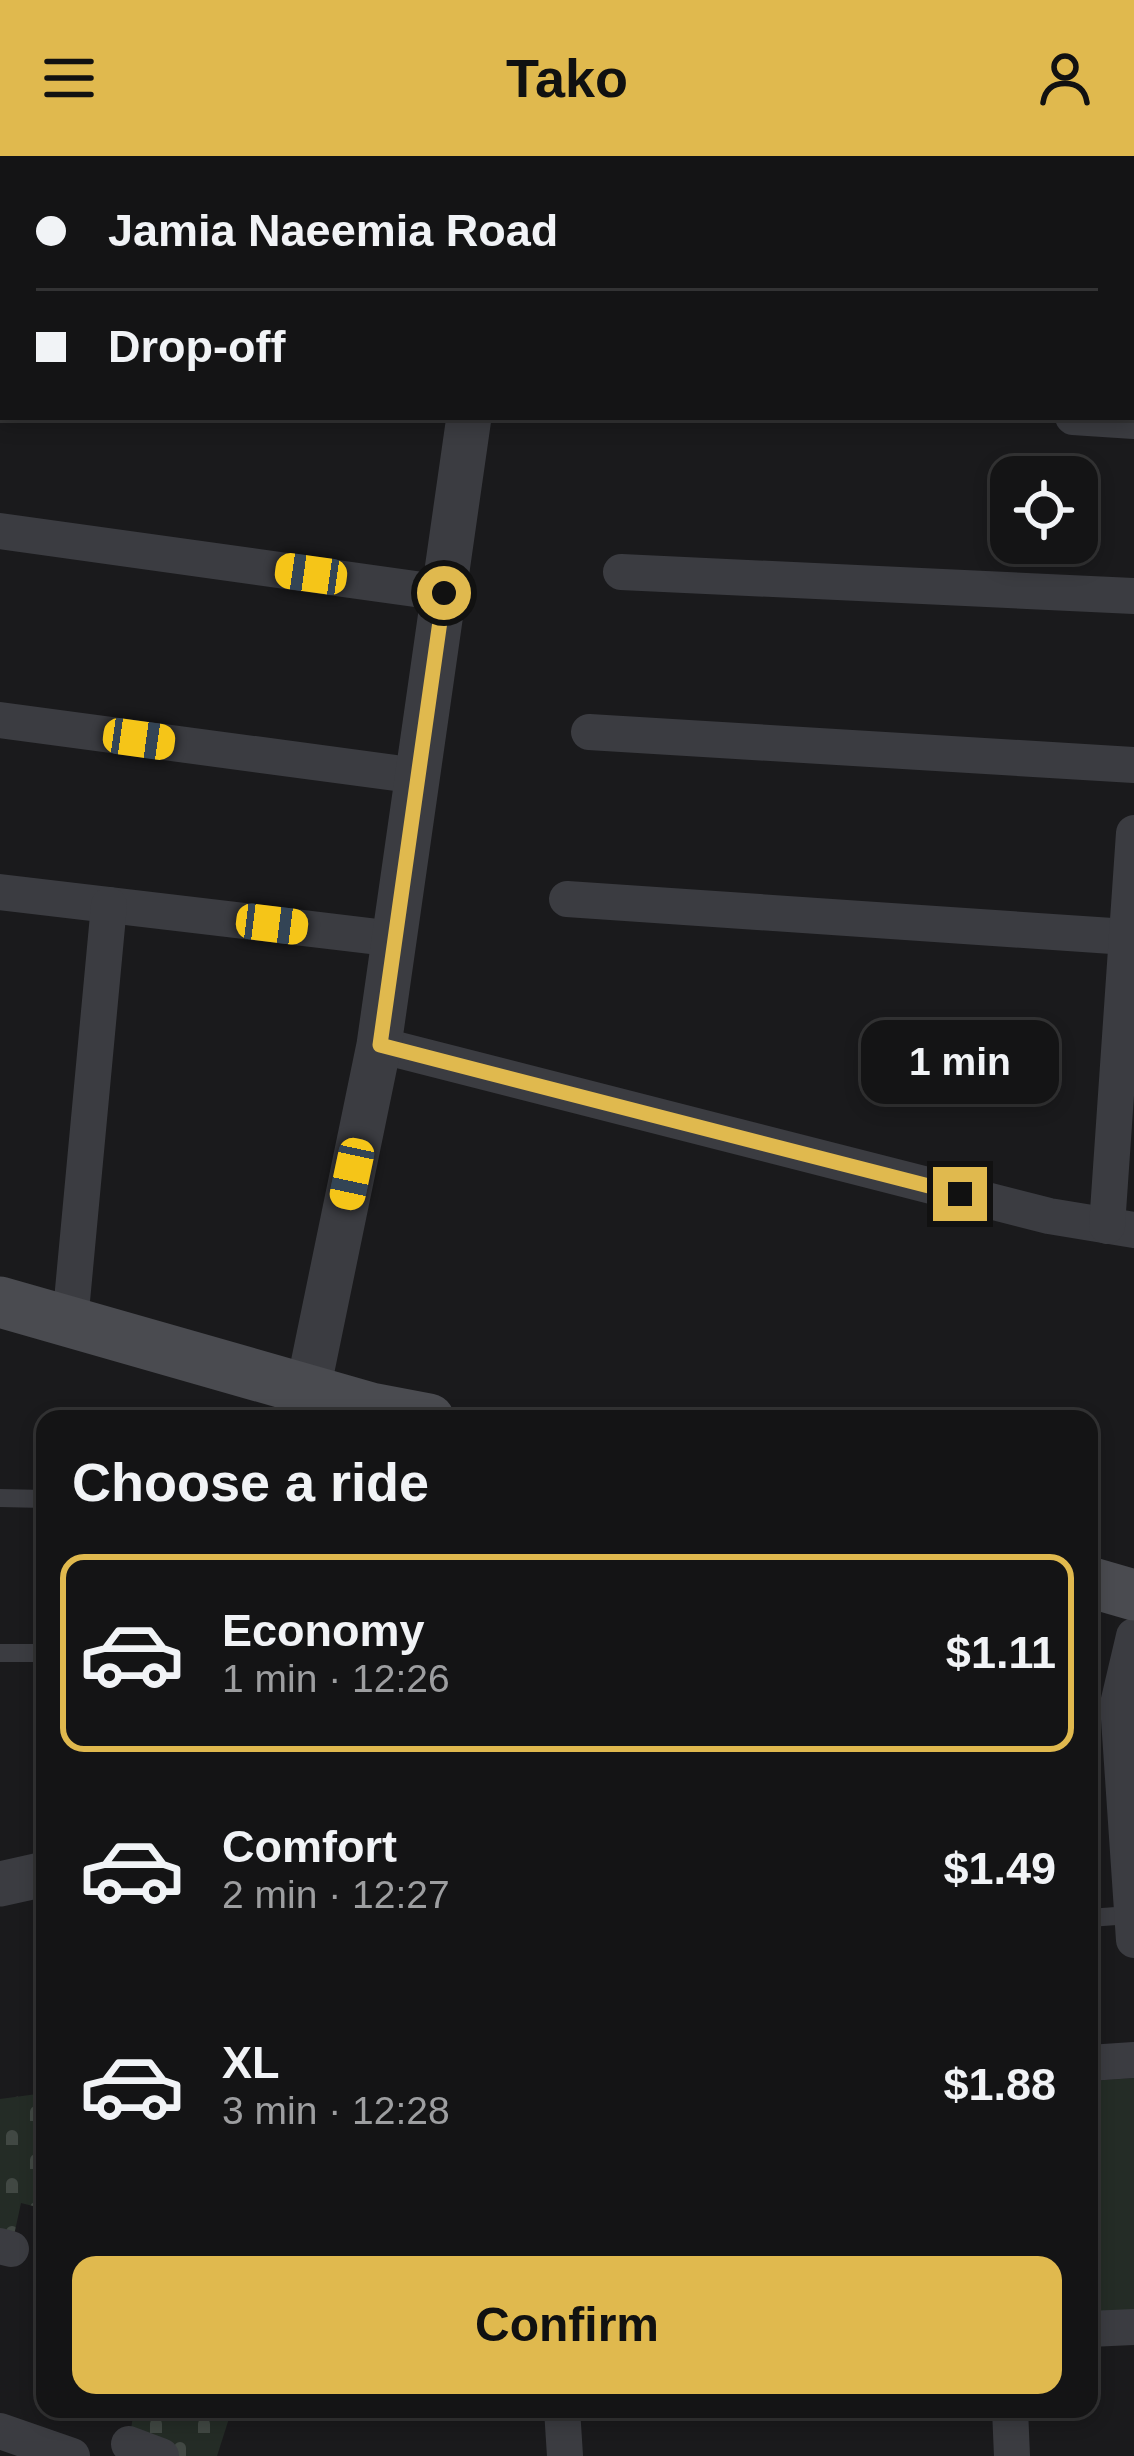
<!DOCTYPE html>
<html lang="en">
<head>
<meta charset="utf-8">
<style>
	body { margin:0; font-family:Arial,sans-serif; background:#212122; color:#f1f3f6; height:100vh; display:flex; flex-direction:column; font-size:45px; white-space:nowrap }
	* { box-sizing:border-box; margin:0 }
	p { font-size:39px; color:#9d9ea0 }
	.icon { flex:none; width:66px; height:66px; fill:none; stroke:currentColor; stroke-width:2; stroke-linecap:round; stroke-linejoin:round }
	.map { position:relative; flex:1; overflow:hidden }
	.drawer { position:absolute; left:36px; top:1254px; width:1062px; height:1008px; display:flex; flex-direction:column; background:#141415; border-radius:24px; box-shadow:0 6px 18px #0003,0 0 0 3px #333334 }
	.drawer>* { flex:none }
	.guide { position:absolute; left:0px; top:0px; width:1134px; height:264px; box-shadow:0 6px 18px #0003,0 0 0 3px #333334; display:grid; align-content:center; height:264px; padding:0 36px; background:#141415 }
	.controls { position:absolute; left:990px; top:300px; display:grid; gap:24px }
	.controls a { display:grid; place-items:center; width:108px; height:108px; border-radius:24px; background:#141415; box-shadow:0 6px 18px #0003,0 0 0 3px #333334; font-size:60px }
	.end { position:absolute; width:54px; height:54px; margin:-27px; border:15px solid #e0b94e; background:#111; box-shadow:0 0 0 6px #111 }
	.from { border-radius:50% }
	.bubble { position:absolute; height:84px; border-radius:24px; background:#141415; box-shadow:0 6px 18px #0003,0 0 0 3px #333334; font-size:39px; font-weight:800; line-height:84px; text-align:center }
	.car { position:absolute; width:36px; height:72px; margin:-36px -18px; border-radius:15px; box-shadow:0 0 9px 3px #0007; background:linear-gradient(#f5c518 24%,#345 0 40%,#f5c518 0 76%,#345 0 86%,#f5c518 0) }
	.guide b { display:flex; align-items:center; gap:42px; height:114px; font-size:45px }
	.guide b+b { border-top:3px solid #333334 }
	.guide i { width:30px; height:30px; background:#f1f3f6 }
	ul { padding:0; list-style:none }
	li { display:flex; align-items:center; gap:36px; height:198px; margin:0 24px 18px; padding:0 12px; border:6px solid transparent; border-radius:24px }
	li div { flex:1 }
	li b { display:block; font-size:45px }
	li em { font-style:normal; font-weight:800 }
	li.on { border-color:#e0b94e }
	li>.icon { width:108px; height:108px; stroke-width:1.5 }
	h2 { padding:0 36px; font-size:54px; line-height:144px }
	.button { display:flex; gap:24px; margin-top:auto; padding:24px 36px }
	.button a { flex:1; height:138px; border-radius:24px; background:#e0b94e; color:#111; font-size:48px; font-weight:800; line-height:138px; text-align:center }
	header { display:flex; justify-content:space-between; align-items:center; height:156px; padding:0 36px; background:#e0b94e; color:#111; font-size:54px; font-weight:800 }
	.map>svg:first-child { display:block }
</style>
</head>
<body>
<header><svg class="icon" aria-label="menu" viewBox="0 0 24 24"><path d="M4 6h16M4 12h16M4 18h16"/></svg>Tako<svg class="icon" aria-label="person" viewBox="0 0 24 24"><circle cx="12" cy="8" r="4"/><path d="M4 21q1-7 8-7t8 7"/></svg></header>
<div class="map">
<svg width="1134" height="2300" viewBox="0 0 1134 2300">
	<defs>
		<pattern id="cemetery-stones" width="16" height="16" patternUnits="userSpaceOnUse" patternTransform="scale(3)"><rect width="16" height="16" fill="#242c26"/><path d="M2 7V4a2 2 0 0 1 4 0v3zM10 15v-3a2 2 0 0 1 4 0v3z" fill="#414843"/></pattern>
	</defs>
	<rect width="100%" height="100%" fill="#1a1a1c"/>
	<g fill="url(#cemetery-stones)">
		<polygon points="45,1937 45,2053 21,2047 11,2093 0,2089 0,1943"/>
		<polygon points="134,2253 232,2253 217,2300 161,2300 129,2288"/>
	</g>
	<polygon fill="#242c26" points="1134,1922 1134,2159 1089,2161 1089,1925"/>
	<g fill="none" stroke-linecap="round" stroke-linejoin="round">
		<g stroke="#3b3c41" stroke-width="18">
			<polyline points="0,1342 45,1343"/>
			<polyline points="0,1497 45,1497"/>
			<polyline points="1089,1762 1130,1759"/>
		</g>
		<g stroke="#3b3c41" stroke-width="36">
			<polyline points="1131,69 1134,70"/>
			<polyline points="0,111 3,112"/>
			<polyline points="0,179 3,180"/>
			<polyline points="1073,261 1134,265"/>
			<polyline points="0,375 444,437"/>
			<polyline points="621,416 1134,440"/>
			<polyline points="0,564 418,620"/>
			<polyline points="589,576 1134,609"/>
			<polyline points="0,736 395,783"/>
			<polyline points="567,743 1127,781"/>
			<polyline points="379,889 1049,1060 1134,1074"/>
			<polyline points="1107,1070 1134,677"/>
			<polyline points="70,1166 109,749"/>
			<polyline points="1134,1480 1118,1548 1134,1784"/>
			<polyline points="1089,1907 1134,1904"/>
			<polyline points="0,2090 11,2093"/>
			<polyline points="1089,2173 1134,2171"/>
			<polyline points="562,2253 565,2300"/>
			<polyline points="1010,2253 1012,2300"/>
			<polyline points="0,2275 72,2300"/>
			<polyline points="129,2288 161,2300"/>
		</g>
		<g stroke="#3b3c41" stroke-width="45">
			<polyline points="515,3 516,0"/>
			<polyline points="308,1233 379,889 469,261"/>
			<polyline points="0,1728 45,1718"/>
		</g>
		<g stroke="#4a4b50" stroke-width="51">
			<polyline points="0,1146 371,1252 429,1263"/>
			<polyline points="1089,1426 1134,1439"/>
		</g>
	</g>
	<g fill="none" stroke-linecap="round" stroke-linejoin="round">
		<polyline stroke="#e0b94e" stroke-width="15" points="444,437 380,889 960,1038"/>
	</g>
</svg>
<div class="controls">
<a><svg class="icon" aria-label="locate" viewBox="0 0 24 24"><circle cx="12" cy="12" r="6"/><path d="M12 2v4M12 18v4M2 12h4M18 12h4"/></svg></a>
</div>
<i class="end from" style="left:444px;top:437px"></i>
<i class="end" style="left:960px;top:1038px"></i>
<div class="bubble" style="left:861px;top:864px;width:198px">1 min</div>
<i class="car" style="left:311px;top:418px;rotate:278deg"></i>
<i class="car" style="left:139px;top:583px;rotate:98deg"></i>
<i class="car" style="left:272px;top:768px;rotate:97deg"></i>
<i class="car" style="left:352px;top:1018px;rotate:192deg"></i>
<div class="guide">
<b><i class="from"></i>Jamia Naeemia Road</b>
<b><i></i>Drop-off</b>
</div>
<section class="drawer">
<h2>Choose a ride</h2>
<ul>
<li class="on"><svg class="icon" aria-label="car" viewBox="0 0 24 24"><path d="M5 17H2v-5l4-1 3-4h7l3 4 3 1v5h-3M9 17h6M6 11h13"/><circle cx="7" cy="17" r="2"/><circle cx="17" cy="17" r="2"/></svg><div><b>Economy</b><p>1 min · 12:26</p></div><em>$1.11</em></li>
<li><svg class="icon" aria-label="car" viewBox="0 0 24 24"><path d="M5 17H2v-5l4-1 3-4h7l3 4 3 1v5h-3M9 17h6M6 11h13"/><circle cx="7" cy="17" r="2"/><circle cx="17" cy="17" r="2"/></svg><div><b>Comfort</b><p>2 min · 12:27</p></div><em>$1.49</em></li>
<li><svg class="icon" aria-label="car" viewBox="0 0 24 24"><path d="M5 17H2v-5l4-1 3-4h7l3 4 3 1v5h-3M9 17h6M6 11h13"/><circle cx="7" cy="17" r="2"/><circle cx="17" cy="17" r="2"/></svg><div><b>XL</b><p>3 min · 12:28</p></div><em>$1.88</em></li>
</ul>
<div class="button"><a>Confirm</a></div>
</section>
</div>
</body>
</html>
